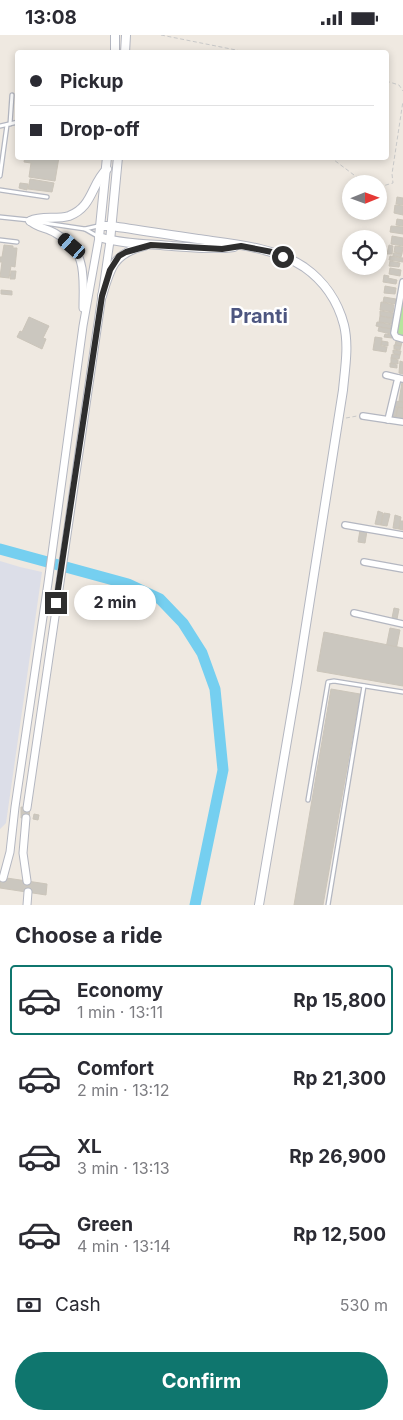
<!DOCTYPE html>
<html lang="en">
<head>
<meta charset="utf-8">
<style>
	body { margin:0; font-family:Inter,sans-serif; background:#f2f2f3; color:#2b2b33; height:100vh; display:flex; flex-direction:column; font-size:19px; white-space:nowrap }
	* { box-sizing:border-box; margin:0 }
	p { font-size:16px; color:#7c7c81 }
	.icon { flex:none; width:28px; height:28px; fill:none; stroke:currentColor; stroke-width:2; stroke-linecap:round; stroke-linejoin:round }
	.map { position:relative; height:870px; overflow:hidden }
	.side { display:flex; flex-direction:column; background:#fff; flex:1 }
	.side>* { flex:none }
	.guide { position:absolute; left:15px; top:15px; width:374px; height:110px; border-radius:5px; box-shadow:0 2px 8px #0003; display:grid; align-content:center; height:110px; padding:0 15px; background:#fff }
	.needle { width:32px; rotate:89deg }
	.buttons { position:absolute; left:342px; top:140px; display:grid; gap:10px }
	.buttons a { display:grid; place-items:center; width:45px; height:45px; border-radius:50%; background:#fff; box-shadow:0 2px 8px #0003; font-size:25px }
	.end { position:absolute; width:22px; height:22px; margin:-11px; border:6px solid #2e2e2e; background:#fff; box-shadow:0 0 0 2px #fff }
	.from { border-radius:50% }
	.bubble { position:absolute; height:35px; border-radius:18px; background:#fff; box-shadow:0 2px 8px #0003; font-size:16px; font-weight:700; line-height:35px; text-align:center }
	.car { position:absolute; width:15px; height:30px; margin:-15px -8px; border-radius:6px; box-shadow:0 0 4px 1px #0007; background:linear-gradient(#222 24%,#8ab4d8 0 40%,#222 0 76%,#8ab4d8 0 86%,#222 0) }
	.guide b { display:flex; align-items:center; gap:18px; height:48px; font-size:19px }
	.guide b+b { border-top:1px solid #e1e1e2 }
	.guide i { width:12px; height:12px; background:#2b2b33 }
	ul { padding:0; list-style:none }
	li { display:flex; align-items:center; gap:15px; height:70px; margin:0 10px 8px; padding:0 5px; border:2px solid transparent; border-radius:5px }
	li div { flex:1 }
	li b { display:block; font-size:19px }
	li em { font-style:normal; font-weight:700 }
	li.on { border-color:#0f766e }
	li>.icon { width:45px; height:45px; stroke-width:1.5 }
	h2 { padding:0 15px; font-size:22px; line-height:60px }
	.pay { display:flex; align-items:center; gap:12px; height:55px; padding:0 15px; font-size:19px }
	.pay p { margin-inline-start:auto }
	.action { display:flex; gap:10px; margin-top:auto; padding:10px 15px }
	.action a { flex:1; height:58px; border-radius:30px; background:#0f766e; color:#fff; font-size:20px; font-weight:700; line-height:58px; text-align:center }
	.status { display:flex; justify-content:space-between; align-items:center; height:35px; padding:0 25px; background:#fff; direction:ltr }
	.status svg { height:14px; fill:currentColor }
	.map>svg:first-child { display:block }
</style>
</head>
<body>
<div class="status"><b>13:08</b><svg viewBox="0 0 49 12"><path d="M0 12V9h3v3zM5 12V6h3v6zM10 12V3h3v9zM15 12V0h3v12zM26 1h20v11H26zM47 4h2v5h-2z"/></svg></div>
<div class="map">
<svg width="403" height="870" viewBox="0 0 403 870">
	<rect width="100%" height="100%" fill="#efe9e1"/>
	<polygon fill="#dcdee8" points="0,526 20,532 42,537 6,788 0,794"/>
	<polygon fill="#b6e59e" points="403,249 403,304 395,301"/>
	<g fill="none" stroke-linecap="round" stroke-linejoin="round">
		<polyline stroke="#75cff0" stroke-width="11" points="0,514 128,549 160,564 183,588 202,618 215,654 223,735 195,870"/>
	</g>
	<g fill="#cbc7bf" stroke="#cbc5ba">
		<polygon points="25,122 59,122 55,146 29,142 31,128 24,127"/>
		<polygon points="30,144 54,148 52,157 28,154"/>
		<polygon points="20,148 28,149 27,155 19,153"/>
		<polygon points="397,162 403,163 403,170 396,169"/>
		<polygon points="395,170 403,171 403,180 394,178"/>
		<polygon points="397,184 403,185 403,191 396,190"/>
		<polygon points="391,191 403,192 403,199 390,197"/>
		<polygon points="392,201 403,203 403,211 391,209"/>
		<polygon points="4,210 13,211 13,213 17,213 15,232 11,231 9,243 0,242 2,227 0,227 0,222 2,222"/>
		<polygon points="389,210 393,211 392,219 387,219"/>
		<polygon points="395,211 403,212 402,219 394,217"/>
		<polygon points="393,218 402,219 401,222 393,221"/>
		<polygon points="390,221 403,223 403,227 389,225"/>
		<polygon points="390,226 400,228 399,232 389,231"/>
		<polygon points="390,233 401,235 400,241 389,239"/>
		<polygon points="11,236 16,236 15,244 10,244"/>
		<polygon points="384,240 389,241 388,243 397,245 396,249 383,247"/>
		<polygon points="385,251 396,253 395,259 384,258"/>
		<polygon points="1,255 12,256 12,260 1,259"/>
		<polygon points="384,262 396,264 395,269 383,267"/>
		<polygon points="381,267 394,270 393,277 380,275"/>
		<polygon points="380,276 394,278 393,283 380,281"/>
		<polygon points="380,281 394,284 393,289 379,287"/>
		<polygon points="29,282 49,291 43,303 46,304 42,314 17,302 20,296 22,297"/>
		<polygon points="377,287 392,290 391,294 376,291"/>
		<polygon points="379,292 392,294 391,299 378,296"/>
		<polygon points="385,299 392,300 392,303 384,302"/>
		<polygon points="375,302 382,303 381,311 387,312 386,317 373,315"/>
		<polygon points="382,306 388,307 388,311 381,310"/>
		<polygon points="396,306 402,307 401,311 395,310"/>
		<polygon points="394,310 401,311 400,315 394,314"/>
		<polygon points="393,315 401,316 400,320 393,318"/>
		<polygon points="392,319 400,320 399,324 391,323"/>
		<polygon points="391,323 398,325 398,329 391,328"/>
		<polygon points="400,326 403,327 403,339 399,338"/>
		<polygon points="390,328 397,330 397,333 390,332"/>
		<polygon points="402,347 403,347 403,367 399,366"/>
		<polygon points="394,366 403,367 403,373 393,371"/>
		<polygon points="392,371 398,373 396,382 390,381"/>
		<polygon points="398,372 403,373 403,384 396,382"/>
		<polygon points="378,476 383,478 381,490 375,489"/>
		<polygon points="384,478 390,479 387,491 381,490"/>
		<polygon points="395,480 401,482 399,494 393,493"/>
		<polygon points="401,486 403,486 403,495 399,494"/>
		<polygon points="360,495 367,496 365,508 358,507"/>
		<polygon points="394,573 399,574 397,584 392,583"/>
		<polygon points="390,593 400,595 396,615 386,613"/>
		<polygon points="324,597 403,613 403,651 317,636"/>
		<polygon points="331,654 360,659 323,870 294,870"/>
		<polygon points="21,772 30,773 29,783 21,783"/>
		<polygon points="34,779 39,780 38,785 33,784"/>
		<polygon points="0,842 47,849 46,860 0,853"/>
	</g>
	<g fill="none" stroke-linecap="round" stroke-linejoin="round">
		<defs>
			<g id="service">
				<polyline points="10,89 12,60"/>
				<polyline points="0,91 18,87"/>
				<polyline points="0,141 7,90"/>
				<polyline points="0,155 47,162"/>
				<polyline points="0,182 29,185"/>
				<polyline points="38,187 85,194 98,191"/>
				<polyline points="85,194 99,202"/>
				<polyline points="0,205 17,207"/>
				<polyline points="308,765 328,647 334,646 403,657"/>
				<polyline points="328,870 364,651"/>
			</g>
			<g id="minor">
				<polyline points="403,247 394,298 396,302 403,304"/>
				<polyline points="386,340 403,344"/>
				<polyline points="363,381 403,387"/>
				<polyline points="388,385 398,343"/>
				<polyline points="345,490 403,500"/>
				<polyline points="364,527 403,534"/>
				<polyline points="354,578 403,589"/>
			</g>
			<g id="tertiary">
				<path d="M30,186C37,193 47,193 55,198C88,216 83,240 83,273"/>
				<polyline points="27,773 110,206"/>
				<polyline points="26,783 23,818 27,846"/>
				<polyline points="3,843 10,817 15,772 48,548 83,291 99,202"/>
				<polyline points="27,870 28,857"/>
			</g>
			<g id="secondary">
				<polyline points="115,18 115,0"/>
				<polyline points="125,18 126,0"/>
				<path d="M107,122L99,202C122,209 148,209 172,211C192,212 213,215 234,212"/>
				<path d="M30,186C42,180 56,185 69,181C93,172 91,149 107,134"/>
				<path d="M101,191H111C140,195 169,200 198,204C233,209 274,212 304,232C324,246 338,267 344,290C349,311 345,333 343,355L297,647L259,870"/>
				<polyline points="110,206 118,122"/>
				<path d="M102,261C110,233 114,218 144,211"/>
			</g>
		</defs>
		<use href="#service" stroke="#b4b7c1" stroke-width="5.5"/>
		<use href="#minor" stroke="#b4b7c1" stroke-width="8"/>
		<use href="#tertiary" stroke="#b4b7c1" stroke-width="9"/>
		<use href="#secondary" stroke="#b4b7c1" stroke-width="10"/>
		<g stroke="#c9c9c9" stroke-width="1" stroke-dasharray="4 2.5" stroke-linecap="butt">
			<polyline points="161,0 251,18"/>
			<polyline points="386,46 399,50 403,56"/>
			<polyline points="330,122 366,149"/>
			<polyline points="379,152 393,148 392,139 403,66"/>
			<polyline points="346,383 357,381"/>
		</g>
		<use href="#service" stroke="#fff" stroke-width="3"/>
		<use href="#minor" stroke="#fff" stroke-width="5.5"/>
		<use href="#tertiary" stroke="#fff" stroke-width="7"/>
		<use href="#secondary" stroke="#fff" stroke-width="8"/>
	</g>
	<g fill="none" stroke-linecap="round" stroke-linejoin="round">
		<polyline stroke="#2e2e2e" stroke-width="6" points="56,568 102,261 110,235 119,221 126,217 151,210 222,214 241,211 272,217 283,222"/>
	</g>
	<g text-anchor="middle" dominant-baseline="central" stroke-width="5" stroke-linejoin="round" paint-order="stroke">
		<g font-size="20" font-weight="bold" fill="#4d5680" stroke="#fff">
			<text x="259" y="281">Pranti</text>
		</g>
	</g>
</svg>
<div class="buttons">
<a><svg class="needle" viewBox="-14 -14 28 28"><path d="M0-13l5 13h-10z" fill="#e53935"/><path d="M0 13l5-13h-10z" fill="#7c7c81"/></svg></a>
<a><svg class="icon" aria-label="locate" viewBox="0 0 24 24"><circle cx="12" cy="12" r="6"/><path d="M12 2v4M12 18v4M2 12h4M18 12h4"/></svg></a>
</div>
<i class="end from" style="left:283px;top:222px"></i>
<i class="end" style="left:56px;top:568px"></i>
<div class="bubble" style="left:74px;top:550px;width:82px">2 min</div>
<i class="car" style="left:72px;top:211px;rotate:311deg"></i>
<div class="guide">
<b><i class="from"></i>Pickup</b>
<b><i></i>Drop-off</b>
</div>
</div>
<section class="side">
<h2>Choose a ride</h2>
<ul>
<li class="on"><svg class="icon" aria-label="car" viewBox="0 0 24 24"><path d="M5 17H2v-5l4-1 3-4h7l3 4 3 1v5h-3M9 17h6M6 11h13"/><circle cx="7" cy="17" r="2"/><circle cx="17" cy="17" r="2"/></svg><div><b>Economy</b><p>1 min · 13:11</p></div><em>Rp 15,800</em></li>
<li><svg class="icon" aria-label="car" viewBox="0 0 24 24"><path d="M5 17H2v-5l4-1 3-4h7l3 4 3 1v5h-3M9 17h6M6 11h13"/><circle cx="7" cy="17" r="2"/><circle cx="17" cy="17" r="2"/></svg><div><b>Comfort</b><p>2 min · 13:12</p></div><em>Rp 21,300</em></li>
<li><svg class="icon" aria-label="car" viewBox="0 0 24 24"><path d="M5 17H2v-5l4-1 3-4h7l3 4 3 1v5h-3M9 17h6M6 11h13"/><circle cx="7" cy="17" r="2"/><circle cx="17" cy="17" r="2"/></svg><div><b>XL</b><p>3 min · 13:13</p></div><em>Rp 26,900</em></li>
<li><svg class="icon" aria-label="car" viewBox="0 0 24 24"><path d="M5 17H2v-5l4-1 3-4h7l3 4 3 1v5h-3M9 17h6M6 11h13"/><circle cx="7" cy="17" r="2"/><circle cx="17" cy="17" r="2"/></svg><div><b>Green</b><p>4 min · 13:14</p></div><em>Rp 12,500</em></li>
</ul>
<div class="pay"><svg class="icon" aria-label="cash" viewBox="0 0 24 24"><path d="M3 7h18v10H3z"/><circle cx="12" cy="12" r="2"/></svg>Cash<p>530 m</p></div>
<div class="action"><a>Confirm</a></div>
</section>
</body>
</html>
